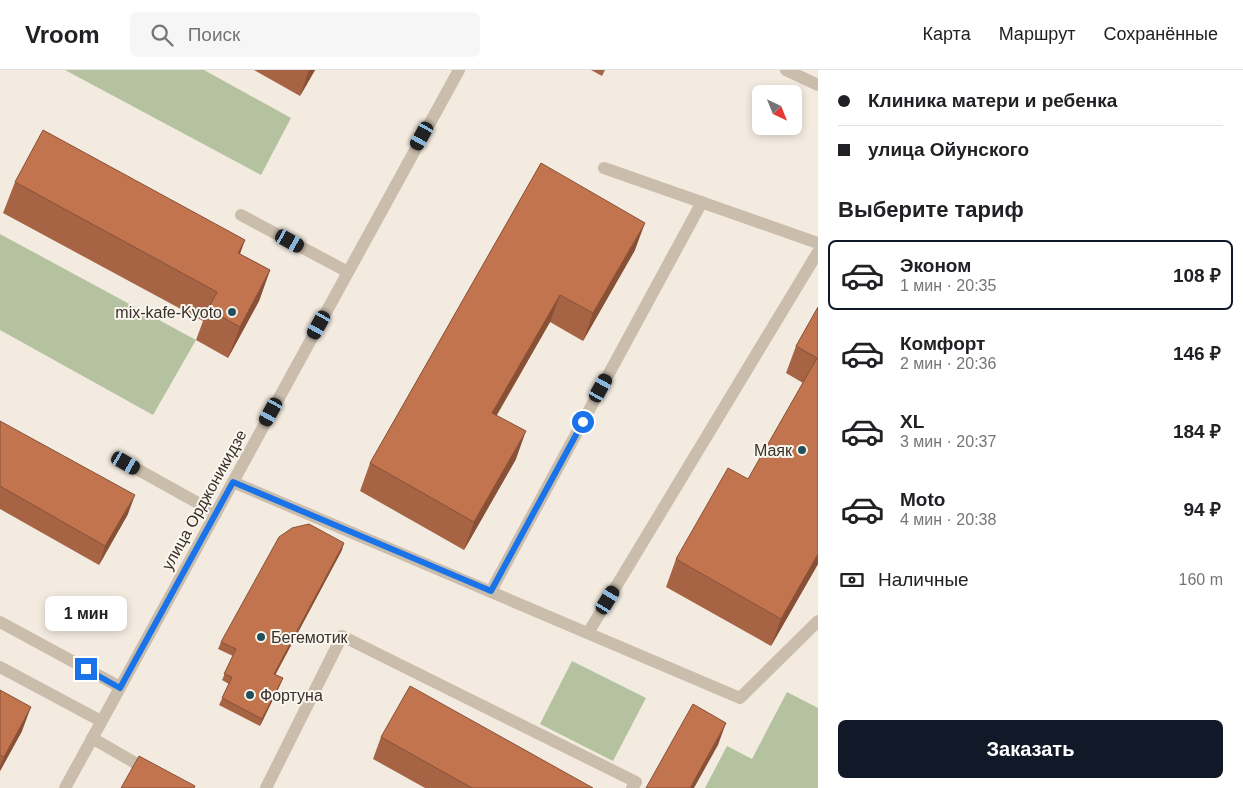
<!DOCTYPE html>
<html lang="ru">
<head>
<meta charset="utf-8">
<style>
	body { margin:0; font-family:Arial,sans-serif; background:#f6f6f6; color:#202124; height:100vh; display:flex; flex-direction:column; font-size:19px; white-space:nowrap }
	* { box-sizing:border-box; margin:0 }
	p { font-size:16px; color:#757577 }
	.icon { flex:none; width:28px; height:28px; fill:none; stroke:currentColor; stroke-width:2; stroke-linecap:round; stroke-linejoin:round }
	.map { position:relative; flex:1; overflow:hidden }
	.panel { display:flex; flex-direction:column; background:#fff; width:425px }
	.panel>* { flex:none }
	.hud { display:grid; align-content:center; height:110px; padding:0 20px; background:#fff }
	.needle { width:32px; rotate:137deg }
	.fabs { position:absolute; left:752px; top:15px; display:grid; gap:10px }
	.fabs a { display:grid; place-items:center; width:50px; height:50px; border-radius:8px; background:#fff; box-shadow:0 2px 8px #0003; font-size:25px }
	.end { position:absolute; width:22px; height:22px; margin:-11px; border:6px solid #1a73e8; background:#fff; box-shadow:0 0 0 2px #fff }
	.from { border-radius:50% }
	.bubble { position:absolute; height:35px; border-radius:8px; background:#fff; box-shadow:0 2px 8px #0003; font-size:16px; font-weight:700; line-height:35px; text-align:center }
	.car { position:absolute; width:15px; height:30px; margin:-15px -8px; border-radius:6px; box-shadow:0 0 4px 1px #0007; background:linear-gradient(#222 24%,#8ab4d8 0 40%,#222 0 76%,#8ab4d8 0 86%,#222 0) }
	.hud b { display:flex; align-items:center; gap:18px; height:48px; font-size:19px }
	.hud b+b { border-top:1px solid #e0e0e0 }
	.hud i { width:12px; height:12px; background:#202124 }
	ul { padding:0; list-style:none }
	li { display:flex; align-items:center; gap:15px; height:70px; margin:0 10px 8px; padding:0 10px; border:2px solid transparent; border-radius:8px }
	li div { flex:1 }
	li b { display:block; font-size:19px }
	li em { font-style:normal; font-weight:700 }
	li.current { border-color:#111827 }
	li>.icon { width:45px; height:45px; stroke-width:1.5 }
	h2 { padding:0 20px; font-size:22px; line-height:60px }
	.pay { display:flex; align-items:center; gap:12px; height:55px; padding:0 20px; font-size:19px }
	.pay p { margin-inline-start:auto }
	.button { display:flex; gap:10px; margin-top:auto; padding:10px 20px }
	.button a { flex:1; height:58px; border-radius:8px; background:#111827; color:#fff; font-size:20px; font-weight:700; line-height:58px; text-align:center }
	header { display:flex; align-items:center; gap:30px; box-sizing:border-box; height:70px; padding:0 25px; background:#fff; border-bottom:1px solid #e0e0e0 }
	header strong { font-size:24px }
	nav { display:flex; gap:28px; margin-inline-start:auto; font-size:18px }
	.search { width:350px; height:45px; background:#f6f6f6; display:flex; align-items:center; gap:12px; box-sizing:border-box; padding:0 18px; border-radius:8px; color:#757577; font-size:19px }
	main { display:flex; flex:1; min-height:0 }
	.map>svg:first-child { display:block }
</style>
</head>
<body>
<header>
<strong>Vroom</strong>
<div class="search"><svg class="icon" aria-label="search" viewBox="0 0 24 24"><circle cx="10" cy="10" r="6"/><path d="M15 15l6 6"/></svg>Поиск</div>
<nav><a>Карта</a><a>Маршрут</a><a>Сохранённые</a></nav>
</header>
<main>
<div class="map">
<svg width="818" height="718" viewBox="0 0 818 718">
	<rect width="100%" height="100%" fill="#f3ebe0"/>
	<g fill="#b4c2a0">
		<polygon points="65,0 204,0 291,48 261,105"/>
		<polygon points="0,164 196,270 153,345 0,260"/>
		<polygon points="572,591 646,628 613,691 540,654"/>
		<polygon points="787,622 818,638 818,718 705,718 727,676 752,689"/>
	</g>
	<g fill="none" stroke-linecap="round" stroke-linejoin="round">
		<g stroke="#cbbdac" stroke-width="12">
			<polyline points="786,0 818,15"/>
			<polyline points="241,145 348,202"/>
			<polyline points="126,393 216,443"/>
			<polyline points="92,668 149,701"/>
			<polyline points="266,718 342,566 636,712 632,718"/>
		</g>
		<g stroke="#cbbdac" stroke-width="12">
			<polyline points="604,98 818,173"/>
			<polyline points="233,412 740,628 818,551"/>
			<polyline points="491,521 702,132"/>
			<polyline points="588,563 818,182"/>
		</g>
		<g stroke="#cbbdac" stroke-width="12">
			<polyline points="0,552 120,617"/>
			<polyline points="0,597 101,651"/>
			<polyline points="65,718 459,0"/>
		</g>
	</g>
	<g fill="#a76444">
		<polygon points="254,0 315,0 300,26"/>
		<polygon points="591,0 605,0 602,6"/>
		<polygon points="541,93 635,180 583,271 550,252 497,345 516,389 464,480 360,421 370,393"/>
		<polygon points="15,112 240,184 270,200 259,231 228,288 196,270 203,251 3,143"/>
		<polygon points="818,237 818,494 771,576 666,517 676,489 748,409 803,313 786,303 796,276"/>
		<polygon points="0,351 128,444 99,495 0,439"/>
		<polygon points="342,480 275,605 283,608 280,615 260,656 219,635 229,614 222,610 233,586 218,579 221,572"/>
		<polygon points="0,620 22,661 0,701"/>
		<polygon points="381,667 593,718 425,718 373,689"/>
	</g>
	<g fill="#885137">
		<polygon points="309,0 315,0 300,26"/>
		<polygon points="645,153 635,180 583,271 593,243"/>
		<polygon points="245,170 234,201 238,183"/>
		<polygon points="270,200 259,231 228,288 240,257"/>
		<polygon points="560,225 550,252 482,370 492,343"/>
		<polygon points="526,361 516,389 464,480 474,452"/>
		<polygon points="135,425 128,444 99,495 105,476"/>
		<polygon points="344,473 342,480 272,611 274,604"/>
		<polygon points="818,484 818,494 771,576 781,549"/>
		<polygon points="283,608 280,615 260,656 262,649"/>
		<polygon points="31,637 22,661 0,701 0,696 4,687"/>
		<polygon points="726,653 718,675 694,718 690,718"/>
	</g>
	<g fill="#c2744f" stroke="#885137">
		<polygon points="43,60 245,170 238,183 270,200 240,257 208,239 217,222 15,112"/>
		<polygon points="541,93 645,153 593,243 560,225 492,343 526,361 474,452 370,393"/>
		<polygon points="818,237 818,484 781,549 676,489 728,398 748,409 817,288 796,276"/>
		<polygon points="0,351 135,425 105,476 0,416"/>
		<polygon points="309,454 344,473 274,604 283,608 262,649 222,628 232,607 224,604 236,579 221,572 279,467 292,458"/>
		<polygon points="410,616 593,718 472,718 381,667"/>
		<polygon points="0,620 31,637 4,687 0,685"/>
		<polygon points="693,634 726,653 690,718 646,718"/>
		<polygon points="139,686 195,716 194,718 121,718"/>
	</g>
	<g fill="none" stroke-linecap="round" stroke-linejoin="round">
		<polyline stroke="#1a73e8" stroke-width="6" points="86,599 120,618 233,412 491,521 583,352"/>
	</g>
	<g fill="#21515a" stroke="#faf5ed" stroke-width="2">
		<circle cx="232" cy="242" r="5"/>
		<circle cx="802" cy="380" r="5"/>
		<circle cx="261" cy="567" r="5"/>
		<circle cx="250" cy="625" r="5"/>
	</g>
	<g text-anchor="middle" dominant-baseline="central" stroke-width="4" stroke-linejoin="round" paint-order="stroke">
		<g font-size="16" fill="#39302b" stroke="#faf5ed" text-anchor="end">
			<text x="222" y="242">mix-kafe-Kyoto</text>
			<text x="792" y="380">Маяк</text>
			<text x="271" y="567" text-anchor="start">Бегемотик</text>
			<text x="260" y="625" text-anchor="start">Фортуна</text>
		</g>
		<g font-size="16" fill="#39302b" stroke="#faf5ed">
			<text transform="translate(204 430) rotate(-61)">улица Орджоникидзе</text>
		</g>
	</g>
</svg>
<div class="fabs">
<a><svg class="needle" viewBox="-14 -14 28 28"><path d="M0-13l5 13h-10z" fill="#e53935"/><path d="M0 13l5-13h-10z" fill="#757577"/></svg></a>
</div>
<i class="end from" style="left:583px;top:352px"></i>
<i class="end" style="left:86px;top:599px"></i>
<div class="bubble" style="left:45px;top:526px;width:82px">1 мин</div>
<i class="car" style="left:422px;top:66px;rotate:209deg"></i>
<i class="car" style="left:290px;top:171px;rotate:119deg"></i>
<i class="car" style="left:319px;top:255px;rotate:209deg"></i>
<i class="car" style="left:601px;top:318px;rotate:29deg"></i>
<i class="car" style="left:271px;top:342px;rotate:209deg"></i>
<i class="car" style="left:126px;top:393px;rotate:120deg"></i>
<i class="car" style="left:608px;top:530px;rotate:31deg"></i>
</div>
<section class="panel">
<div class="hud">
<b><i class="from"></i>Клиника матери и ребенка</b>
<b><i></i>улица Ойунского</b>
</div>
<h2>Выберите тариф</h2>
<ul>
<li class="current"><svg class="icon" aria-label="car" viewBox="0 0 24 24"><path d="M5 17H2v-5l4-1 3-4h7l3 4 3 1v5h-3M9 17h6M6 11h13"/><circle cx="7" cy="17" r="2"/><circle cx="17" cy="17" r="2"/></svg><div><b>Эконом</b><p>1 мин · 20:35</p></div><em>108 ₽</em></li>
<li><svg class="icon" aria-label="car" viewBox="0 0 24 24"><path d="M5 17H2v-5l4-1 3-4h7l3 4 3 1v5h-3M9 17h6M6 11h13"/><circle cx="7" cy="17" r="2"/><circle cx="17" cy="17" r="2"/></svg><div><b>Комфорт</b><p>2 мин · 20:36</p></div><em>146 ₽</em></li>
<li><svg class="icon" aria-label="car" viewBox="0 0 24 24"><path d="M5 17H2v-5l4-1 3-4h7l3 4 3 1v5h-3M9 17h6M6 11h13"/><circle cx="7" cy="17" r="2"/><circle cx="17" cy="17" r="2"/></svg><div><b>XL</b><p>3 мин · 20:37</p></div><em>184 ₽</em></li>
<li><svg class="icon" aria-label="car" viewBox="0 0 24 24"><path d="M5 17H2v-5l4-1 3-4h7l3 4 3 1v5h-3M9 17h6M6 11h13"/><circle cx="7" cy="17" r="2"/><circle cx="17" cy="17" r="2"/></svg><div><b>Moto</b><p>4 мин · 20:38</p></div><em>94 ₽</em></li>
</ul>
<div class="pay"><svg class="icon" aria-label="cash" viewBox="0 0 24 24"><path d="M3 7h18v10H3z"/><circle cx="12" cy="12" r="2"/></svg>Наличные<p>160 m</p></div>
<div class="button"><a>Заказать</a></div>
</section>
</main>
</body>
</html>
